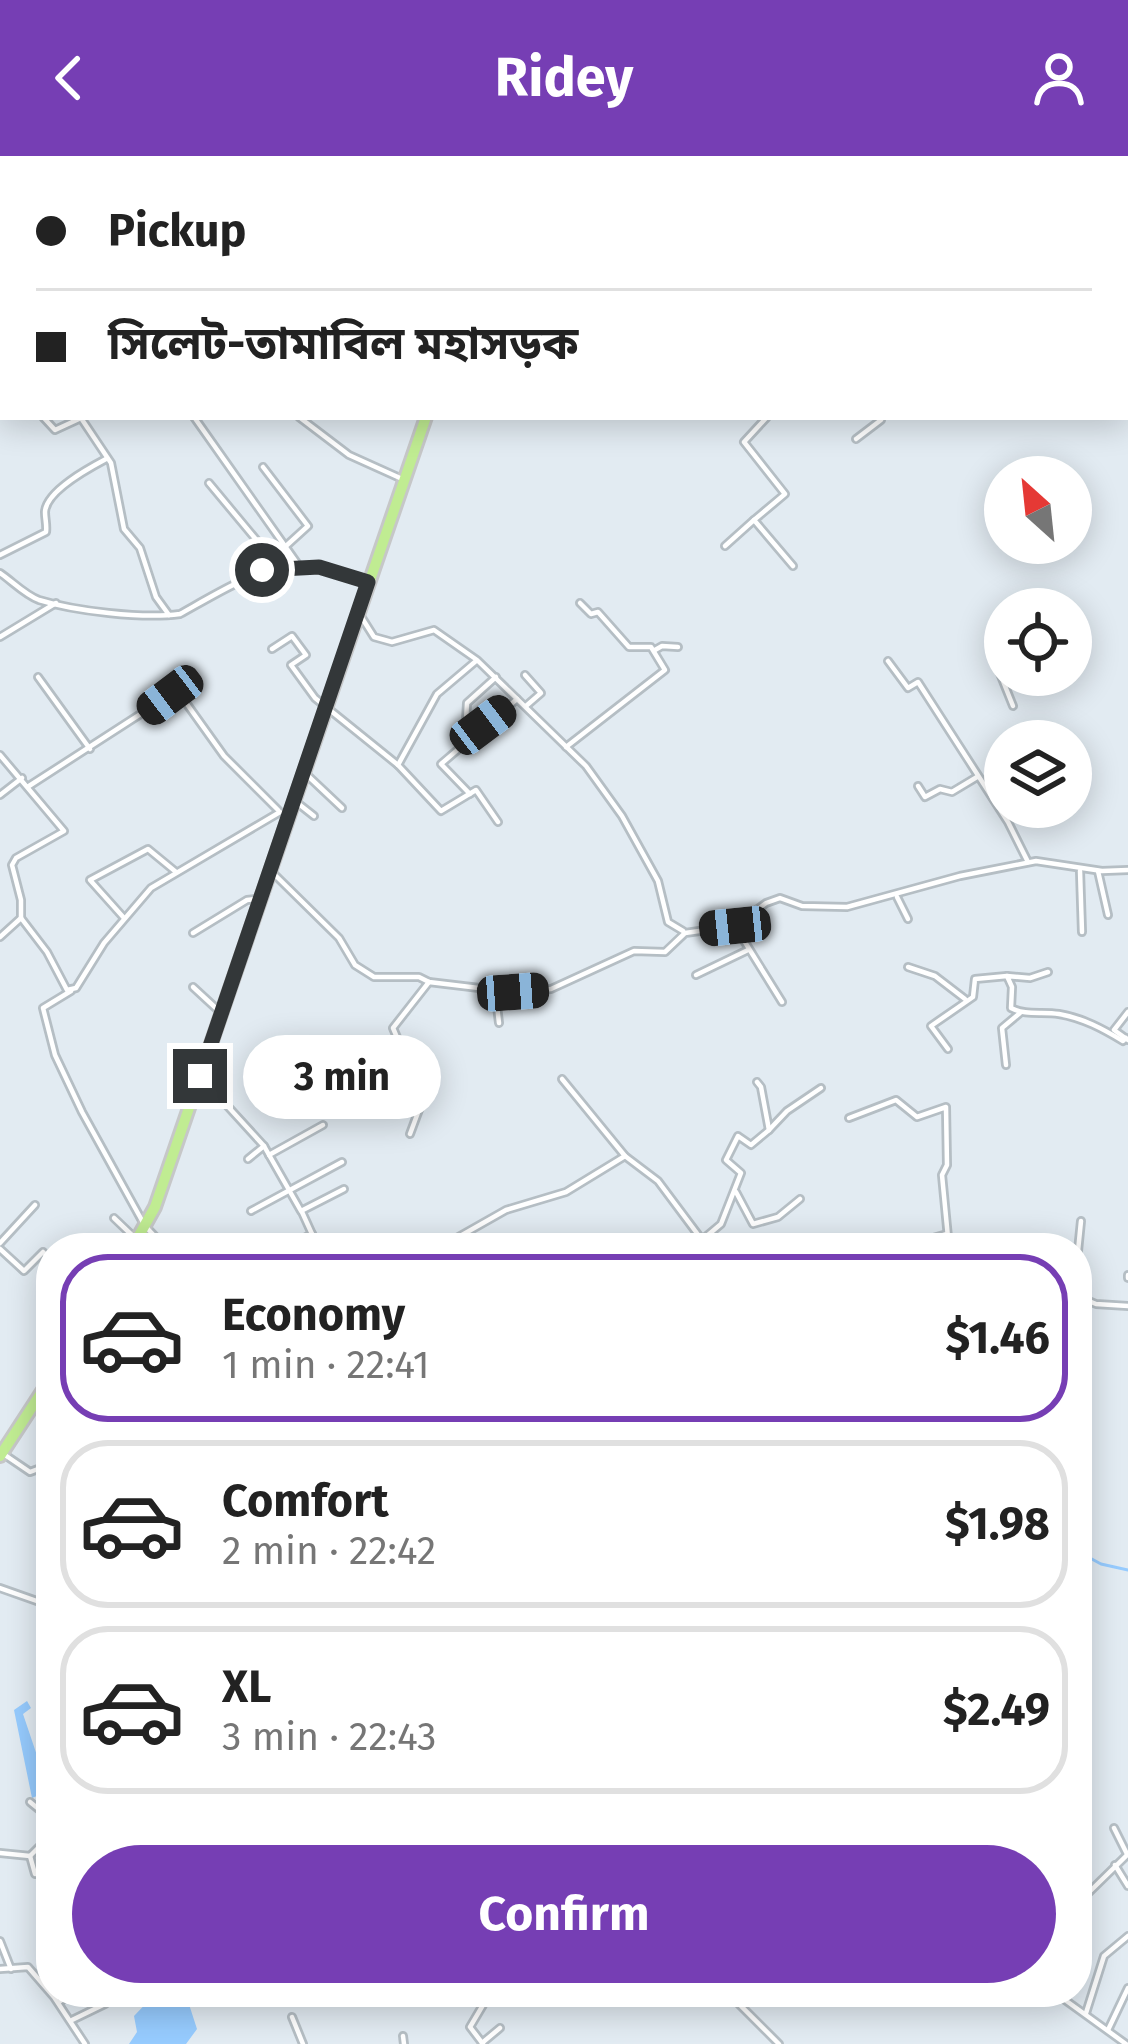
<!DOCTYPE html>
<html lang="en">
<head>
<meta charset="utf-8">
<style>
	body { margin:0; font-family:"Fira Sans","Noto Sans Bengali",sans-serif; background:#f6f6f6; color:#222; height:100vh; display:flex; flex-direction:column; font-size:45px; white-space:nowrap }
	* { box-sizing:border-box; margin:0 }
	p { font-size:39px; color:#767676 }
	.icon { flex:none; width:66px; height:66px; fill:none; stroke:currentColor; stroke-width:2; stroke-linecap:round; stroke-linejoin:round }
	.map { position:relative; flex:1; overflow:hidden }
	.side { position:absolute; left:36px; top:1077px; width:1056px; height:774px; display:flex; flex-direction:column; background:#fff; border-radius:48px; box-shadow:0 6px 30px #0003 }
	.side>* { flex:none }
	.hud { position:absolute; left:0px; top:0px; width:1128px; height:264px; box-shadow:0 6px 30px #0003; display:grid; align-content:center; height:264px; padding:0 36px; background:#fff }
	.needle { width:78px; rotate:333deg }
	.tools { position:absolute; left:984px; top:300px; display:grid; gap:24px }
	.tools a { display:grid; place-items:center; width:108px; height:108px; border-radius:50%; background:#fff; box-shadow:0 6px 30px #0003; font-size:60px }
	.end { position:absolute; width:54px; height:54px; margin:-27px; border:15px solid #333739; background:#fff; box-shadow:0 0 0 6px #fff }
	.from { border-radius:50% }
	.bubble { position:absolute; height:84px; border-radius:42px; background:#fff; box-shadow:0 6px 30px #0003; font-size:39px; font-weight:700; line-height:84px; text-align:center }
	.car { position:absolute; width:36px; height:72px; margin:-36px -18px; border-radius:15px; box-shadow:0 0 9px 3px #0007; background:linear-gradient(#222 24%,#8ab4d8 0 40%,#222 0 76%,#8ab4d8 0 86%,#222 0) }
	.hud b { display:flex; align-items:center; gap:42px; height:114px; font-size:45px }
	.hud b+b { border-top:3px solid #e0e0e0 }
	.hud i { width:30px; height:30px; background:#222 }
	ul { padding:21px 0 0; list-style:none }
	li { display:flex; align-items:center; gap:36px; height:168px; margin:0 24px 18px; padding:0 12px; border:6px solid #e0e0e0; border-radius:48px }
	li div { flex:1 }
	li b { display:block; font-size:45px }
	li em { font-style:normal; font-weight:700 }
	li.selected { border-color:#763eb4 }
	li>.icon { width:108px; height:108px; stroke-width:1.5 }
	.button { display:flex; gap:24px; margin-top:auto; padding:24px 36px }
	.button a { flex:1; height:138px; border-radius:72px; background:#763eb4; color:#fff; font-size:48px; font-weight:700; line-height:138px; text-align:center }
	header { display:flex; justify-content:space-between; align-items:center; height:156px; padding:0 36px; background:#763eb4; color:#fff; font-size:54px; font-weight:700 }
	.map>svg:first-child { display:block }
</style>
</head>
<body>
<header><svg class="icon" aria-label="back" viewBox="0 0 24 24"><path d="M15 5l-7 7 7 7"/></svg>Ridey<svg class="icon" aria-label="person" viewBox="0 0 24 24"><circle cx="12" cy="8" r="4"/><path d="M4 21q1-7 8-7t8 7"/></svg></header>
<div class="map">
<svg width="1128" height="1888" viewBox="0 0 1128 1888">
	<rect width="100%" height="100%" fill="#e2ebf2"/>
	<g fill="#96cbfe">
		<polygon points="27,1545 31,1552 23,1558 49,1635 32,1642 14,1554"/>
		<polygon points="157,1836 185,1836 197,1873 186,1888 129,1888 137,1876 134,1860"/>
	</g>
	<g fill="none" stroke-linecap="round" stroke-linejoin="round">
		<polyline stroke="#96cbfe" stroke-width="3" points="1077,1395 1101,1408 1128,1414"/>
		<defs>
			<g id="minor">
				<polyline points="345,0 347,3"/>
				<polyline points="548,0 550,3"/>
				<polyline points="750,0 752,3"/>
				<polyline points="0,28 3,28"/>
				<polyline points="0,69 3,71"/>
				<polyline points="0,139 3,136"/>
				<polyline points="0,240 3,239"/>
				<polyline points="43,261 55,274 81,262 111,307 124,373 140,392 156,441 169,459"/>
				<polyline points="194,261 299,410"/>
				<polyline points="299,261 349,299 400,322"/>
				<polyline points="767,261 744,286 785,338 754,364 793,410"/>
				<polyline points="856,283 881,264"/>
				<polyline points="263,311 308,370 286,390"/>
				<polyline points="209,327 278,410"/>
				<polyline points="725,390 754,364"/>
				<path d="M0,399L46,376C47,369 45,363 45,356C46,335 89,312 106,303"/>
				<path d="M0,417C12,425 25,439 39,444C75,455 142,463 180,458C255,416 281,396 368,426"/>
				<polyline points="362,462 374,481 392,486 434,474 477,504 586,610 622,660 658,725 668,766 683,775"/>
				<polyline points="0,481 56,447"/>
				<polyline points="272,493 292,480 306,499 291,509 315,542 398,609 441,655 476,634 498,666"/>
				<polyline points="655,494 662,490 678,491"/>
				<polyline points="888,505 908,532 918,526 1008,666 1028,706"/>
				<polyline points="995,505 1013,550"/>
				<polyline points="525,519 541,537 526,550"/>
				<polyline points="38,521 90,593"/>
				<polyline points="458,574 466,565 467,547 496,521"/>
				<polyline points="566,591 665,514 651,491 629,491 598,456 591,458 580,447"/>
				<polyline points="0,599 64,675 16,702 12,709 21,744 21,762 47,796 67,834 76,832 104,787 151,732 280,656"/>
				<polyline points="398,609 437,538 476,505"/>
				<polyline points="307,619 342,652"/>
				<polyline points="29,630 170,539 179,537 224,600 278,654"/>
				<polyline points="918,630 925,641 940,633 952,636 977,621"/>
				<polyline points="470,638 441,608 517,543"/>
				<polyline points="0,639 22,622"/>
				<polyline points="295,645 314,660"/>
				<polyline points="1080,715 1082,776"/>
				<polyline points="1098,715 1108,759"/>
				<polyline points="273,717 339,782 355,809 374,821 419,821 429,826 513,836 551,833 634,795 665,796 685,777 735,770 766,747 780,742 802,750 847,751 960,720 1036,705 1102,715 1128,714"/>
				<polyline points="897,741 908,763"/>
				<polyline points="124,762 90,724 148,693 176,716"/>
				<polyline points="735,770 782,846"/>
				<polyline points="193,777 247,744 256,743"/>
				<polyline points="0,781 21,762"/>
				<polyline points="908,811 935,820 965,843"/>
				<path d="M1048,816L1030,822L1007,820L1012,831L1011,852C1026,860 1043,855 1059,858C1083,862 1103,873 1123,885L1126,882"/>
				<polyline points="696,819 748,794"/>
				<polyline points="193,831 219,855"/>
				<polyline points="482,832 497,850 499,867"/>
				<polyline points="71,835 43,852 55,899 82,956 145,1070 166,1092"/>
				<polyline points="1128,856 1114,874 1128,884"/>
				<polyline points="948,893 931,870 973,841 975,823 1007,820"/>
				<polyline points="1006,909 1002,872 1020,857"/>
				<polyline points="410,910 428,915"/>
				<polyline points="201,921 264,990 248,1003"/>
				<polyline points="562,923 625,1000 658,1025 702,1084"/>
				<polyline points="849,962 896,944 917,961 946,951 947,1009 942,1019 949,1092"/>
				<polyline points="769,974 787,955 821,932"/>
				<polyline points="410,978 423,943 393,872 429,826"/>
				<polyline points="264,990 301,1055 344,1033"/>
				<polyline points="269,999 323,969"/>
				<polyline points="736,1036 753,1068 778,1061 800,1043"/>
				<polyline points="251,1055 342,1006"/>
				<polyline points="114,1062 136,1083"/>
				<polyline points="312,1078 320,1092"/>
				<polyline points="0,1087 35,1049"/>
				<polyline points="286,1092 312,1078 302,1056"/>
				<polyline points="439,1092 506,1054 566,1036 625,1000"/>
				<polyline points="707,1092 702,1084 721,1068 741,1017 726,1004 738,980 751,989 769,974 761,931 757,926"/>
				<polyline points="839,1092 843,1088 881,1092"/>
				<polyline points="898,1092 947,1078"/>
				<polyline points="1008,1092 1013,1087"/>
				<polyline points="0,1093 24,1115 43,1096 51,1105"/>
				<polyline points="1077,1105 1081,1065"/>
				<polyline points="1128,1119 1128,1122"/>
				<polyline points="1077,1140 1096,1148 1128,1150"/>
				<polyline points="43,1192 51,1184"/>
				<polyline points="2,1297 30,1316 38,1313 51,1325"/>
				<polyline points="0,1432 51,1450"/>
				<polyline points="51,1492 51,1495"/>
				<polyline points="30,1646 46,1659 51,1673"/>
				<polyline points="1114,1672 1127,1698"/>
				<polyline points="0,1697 30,1700 51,1679"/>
				<polyline points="30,1700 35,1718"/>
				<polyline points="1115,1709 1128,1730"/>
				<polyline points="1077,1748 1128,1698"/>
				<polyline points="0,1785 11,1813"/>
				<polyline points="0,1813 28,1811 54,1841 85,1888"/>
				<polyline points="727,1836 779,1888"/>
				<polyline points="986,1836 986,1837"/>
				<polyline points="1054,1836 1126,1888"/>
				<polyline points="59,1846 74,1836"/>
				<polyline points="1086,1857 1104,1800 1128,1780"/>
				<polyline points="292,1861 303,1888"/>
				<polyline points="72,1864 105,1848"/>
				<polyline points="1108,1874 1128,1832"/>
				<polyline points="403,1880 404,1888"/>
				<polyline points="482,1887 500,1872"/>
				<polyline points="483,1888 470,1871 483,1849"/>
			</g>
			<g id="trunk">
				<polyline points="582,3 584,0"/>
				<polyline points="132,1092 155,1051 426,261"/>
				<polyline points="0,1300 51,1222"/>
			</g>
		</defs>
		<use href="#minor" stroke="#b5bec4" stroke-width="10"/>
		<use href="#trunk" stroke="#c6c7c8" stroke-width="16"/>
		<use href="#minor" stroke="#fff" stroke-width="4.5"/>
		<use href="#trunk" stroke="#c0ec92" stroke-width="10"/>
	</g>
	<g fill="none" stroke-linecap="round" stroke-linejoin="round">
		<polyline stroke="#333739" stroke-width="15" points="200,920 368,426 319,411 262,414"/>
	</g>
</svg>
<div class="tools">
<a><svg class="needle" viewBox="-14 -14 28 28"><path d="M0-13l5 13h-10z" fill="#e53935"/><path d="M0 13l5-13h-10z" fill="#767676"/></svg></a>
<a><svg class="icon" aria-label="locate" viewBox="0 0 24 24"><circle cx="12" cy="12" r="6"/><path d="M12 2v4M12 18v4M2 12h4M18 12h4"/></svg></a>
<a><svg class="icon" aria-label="layers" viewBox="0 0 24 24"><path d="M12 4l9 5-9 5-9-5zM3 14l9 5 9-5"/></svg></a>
</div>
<i class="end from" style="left:262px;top:414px"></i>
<i class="end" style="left:200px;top:920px"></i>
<div class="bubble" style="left:243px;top:879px;width:198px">3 min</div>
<i class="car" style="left:170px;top:539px;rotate:233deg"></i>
<i class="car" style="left:483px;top:569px;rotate:53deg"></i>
<i class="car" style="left:735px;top:770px;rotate:264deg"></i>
<i class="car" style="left:513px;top:836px;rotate:86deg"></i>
<div class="hud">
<b><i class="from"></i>Pickup</b>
<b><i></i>সিলেট-তামাবিল মহাসড়ক</b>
</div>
<section class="side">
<ul>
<li class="selected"><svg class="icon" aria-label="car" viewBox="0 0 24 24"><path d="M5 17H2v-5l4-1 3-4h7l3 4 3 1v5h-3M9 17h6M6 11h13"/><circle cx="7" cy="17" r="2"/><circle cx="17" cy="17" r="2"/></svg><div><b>Economy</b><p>1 min · 22:41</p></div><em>$1.46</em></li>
<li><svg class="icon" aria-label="car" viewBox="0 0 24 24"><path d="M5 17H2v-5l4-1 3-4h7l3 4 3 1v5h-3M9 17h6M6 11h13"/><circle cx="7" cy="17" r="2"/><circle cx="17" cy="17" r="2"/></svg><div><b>Comfort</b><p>2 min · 22:42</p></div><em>$1.98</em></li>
<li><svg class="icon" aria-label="car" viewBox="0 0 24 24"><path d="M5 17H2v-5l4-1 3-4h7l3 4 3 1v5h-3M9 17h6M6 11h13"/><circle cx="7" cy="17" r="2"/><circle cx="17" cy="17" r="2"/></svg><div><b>XL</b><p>3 min · 22:43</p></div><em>$2.49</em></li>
</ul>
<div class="button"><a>Confirm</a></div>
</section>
</div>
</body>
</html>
